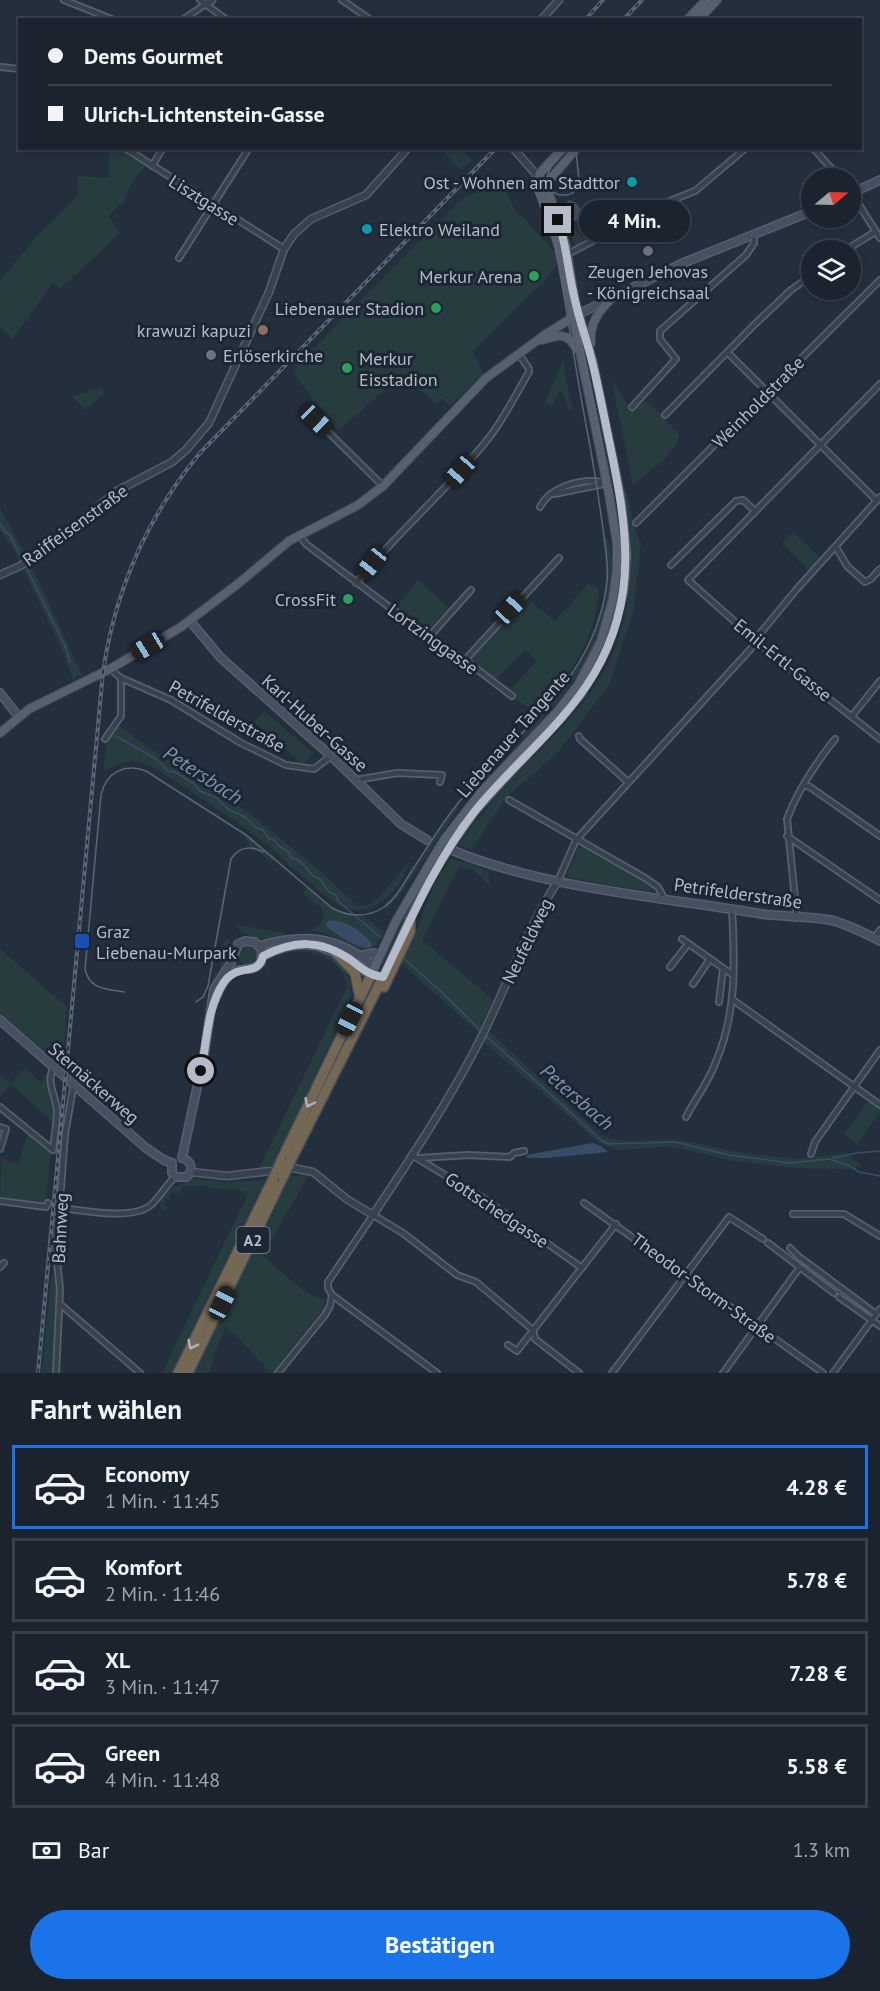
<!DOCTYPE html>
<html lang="de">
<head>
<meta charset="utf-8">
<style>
	body { margin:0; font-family:"PT Sans",sans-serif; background:#282f3a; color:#f1f3f6; height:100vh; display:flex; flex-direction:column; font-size:22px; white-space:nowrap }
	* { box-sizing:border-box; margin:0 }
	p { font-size:20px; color:#a0a4aa }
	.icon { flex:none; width:33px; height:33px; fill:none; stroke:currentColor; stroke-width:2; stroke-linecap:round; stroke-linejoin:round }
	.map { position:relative; height:1373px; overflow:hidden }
	.side { display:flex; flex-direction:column; background:#1b232e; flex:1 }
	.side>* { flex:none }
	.top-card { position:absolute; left:18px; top:18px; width:844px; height:132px; border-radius:0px; box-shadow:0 3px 9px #0003,0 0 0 2px #39404a; display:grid; align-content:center; height:132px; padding:0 30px; background:#1b232e }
	.needle { width:39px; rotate:71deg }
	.buttons { position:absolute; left:801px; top:168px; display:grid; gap:12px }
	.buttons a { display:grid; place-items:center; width:60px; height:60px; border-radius:50%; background:#1b232e; box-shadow:0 3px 9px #0003,0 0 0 2px #39404a; font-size:30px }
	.end { position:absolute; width:27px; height:27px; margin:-14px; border:8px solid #b4bcc9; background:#111; box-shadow:0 0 0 3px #111 }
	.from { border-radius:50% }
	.bubble { position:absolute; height:42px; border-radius:21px; background:#1b232e; box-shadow:0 3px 9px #0003,0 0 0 2px #39404a; font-size:20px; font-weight:700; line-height:42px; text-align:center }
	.car { position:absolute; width:18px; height:36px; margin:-18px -9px; border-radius:8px; box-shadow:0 0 4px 2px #0007; background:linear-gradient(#222 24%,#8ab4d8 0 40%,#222 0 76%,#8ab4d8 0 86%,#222 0) }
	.top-card b { display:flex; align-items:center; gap:21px; height:57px; font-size:22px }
	.top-card b+b { border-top:2px solid #39404a }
	.top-card i { width:15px; height:15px; background:#f1f3f6 }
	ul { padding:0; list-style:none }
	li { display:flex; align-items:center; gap:18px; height:84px; margin:0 12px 9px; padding:0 18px; border:3px solid #39404a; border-radius:0px }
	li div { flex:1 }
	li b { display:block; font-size:22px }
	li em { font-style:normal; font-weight:700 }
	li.selected { border-color:#1a73e8 }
	li>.icon { width:54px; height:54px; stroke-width:1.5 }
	h2 { padding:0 30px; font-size:27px; line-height:72px }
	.pay { display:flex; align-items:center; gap:15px; height:66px; padding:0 30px; font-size:22px }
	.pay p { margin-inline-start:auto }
	.action { display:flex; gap:12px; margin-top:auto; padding:12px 30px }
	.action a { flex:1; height:69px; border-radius:36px; background:#1a73e8; color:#fff; font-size:24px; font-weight:700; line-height:69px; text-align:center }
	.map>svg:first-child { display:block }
</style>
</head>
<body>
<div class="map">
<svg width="880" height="1373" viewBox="0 0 880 1373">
	<rect width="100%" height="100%" fill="#242f3e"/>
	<g fill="#263c3f">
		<polygon points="444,148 462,149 472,160 460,170 442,150"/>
		<path d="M109,149H121L145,167C133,179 128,188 124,204L119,205L109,216L120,233L60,289L53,282L13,339L0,327V280L33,241L79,194L78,176L109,178Z"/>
		<polygon points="502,185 514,208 555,252 558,264 545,280 473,352 484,375 481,375 450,406 442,398 435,404 404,373 338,431 297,378 294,370 297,365 464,197"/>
		<polygon points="575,229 583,238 586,237 585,232 603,230 602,232 575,247 571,232"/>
		<polygon points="563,360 570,401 573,407 569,411 564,396 560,390 553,406 545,403"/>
		<path d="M613,382L631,410L644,401L649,403L679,434C676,455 649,471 633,485L612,383Z"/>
		<polygon points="100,388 105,393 85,410 72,396"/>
		<path d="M625,493H627L636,534L641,542L634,609L609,685L559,751L505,799L471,850L458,845C476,821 495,797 516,775C553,736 596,698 616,646C635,596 632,544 625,493Z"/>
		<path d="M612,497H615C632,575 614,656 559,716C529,749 496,778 470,813C434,860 411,912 386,964L381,967L380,965C406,911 433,859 469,811L586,678L605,640L615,609L618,588Z"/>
		<polygon points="0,508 31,565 82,675 73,679 59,643 13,548 0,530"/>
		<polygon points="793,532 820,558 809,571 782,544"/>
		<path d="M608,538C609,549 613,557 613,568C612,631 577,684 535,727C520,743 499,760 488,778L484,773C505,746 531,724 553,698C581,666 604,620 606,576C606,564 604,551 603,539Z"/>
		<polygon points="418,580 450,609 431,631 427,633 395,609"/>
		<path d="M588,584L598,588C599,626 579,658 559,688L555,689L532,710L507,693L537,661L525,650L493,682L465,660L523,596L555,621Z"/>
		<polygon points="264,711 313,753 303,764 254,722"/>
		<path d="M118,725L158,754L252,815L322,873L357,906L370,904L379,897L410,861C402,886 378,916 348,909C328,904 285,859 266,844C233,818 196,795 161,772C149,765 136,758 123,763C116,765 111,769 104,770C105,754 105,736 118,725Z"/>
		<polygon points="456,806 459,808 401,893 387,909 384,906 395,895"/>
		<polygon points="248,835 275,857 271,862 259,852 250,850 249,844 245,837"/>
		<polygon points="583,846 655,886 653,891 612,886 568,877 567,873 578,849"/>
		<polygon points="450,859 471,863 488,872 490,885 473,870 459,867 422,940 493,1000 479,1033 400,962 413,941 433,886"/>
		<polygon points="308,887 333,907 344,913 362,915 384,932 373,950 361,952 325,933 311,930 321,923 324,916 321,907 303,894"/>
		<path d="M234,924L289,934C270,943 248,941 234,924Z"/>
		<polygon points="228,939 231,944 228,960 214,982 213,981 214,972 219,972 224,942"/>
		<circle cx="248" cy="955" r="10"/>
		<path d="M298,947C329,949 353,965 351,999L273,1166L260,1167L348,985C337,950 298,944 269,960L267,965L270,975L266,969L268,958L274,953Z"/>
		<polygon points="0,949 67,1007 63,1066 33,1044 0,1015"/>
		<polygon points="489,1031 602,1136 610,1139 634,1141 676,1139 742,1153 797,1159 847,1153 862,1166 851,1169 793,1168 734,1161 683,1149 664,1147 618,1150 599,1143 484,1042"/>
		<path d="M25,1068L41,1083L48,1071C46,1089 55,1105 55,1124L11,1084L0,1097V1074L10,1084Z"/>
		<polygon points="870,1099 880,1107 880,1112 857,1145 844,1134"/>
		<polygon points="28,1134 51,1152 46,1201 43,1203 0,1199 1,1158 18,1164"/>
		<path d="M290,1176H308L263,1255C279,1269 305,1298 325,1299L323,1315L274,1373H271L233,1332L225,1327C223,1337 218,1344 214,1354C212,1361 212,1367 208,1373H192Z"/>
		<path d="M193,1179L230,1182L265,1180L171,1373H162L248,1194L238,1189L225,1190L198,1185L197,1187L187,1185L186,1188L182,1187L180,1194L171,1192L169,1200L165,1199L164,1206L168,1207L167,1210H164L160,1205C164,1186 180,1186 193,1179Z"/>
		<polygon points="53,1267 56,1269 57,1299 54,1373 42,1373 51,1278 53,1276"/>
	</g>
	<g fill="#394c67">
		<path d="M569,200C578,202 583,209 581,218L578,221C569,221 563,213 564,205Z"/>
		<path d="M329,920C345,920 363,931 372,944L370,948C354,948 341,936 328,928L326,924Z"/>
		<polygon points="592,1143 601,1146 608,1152 546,1158 527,1158 527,1155"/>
	</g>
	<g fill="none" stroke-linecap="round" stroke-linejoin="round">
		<g stroke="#394c67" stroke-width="1.5">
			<polyline points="0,524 5,532 10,535 23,561"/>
			<polyline points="25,565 65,646 70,662"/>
			<polyline points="116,736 156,759 168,771 175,772 194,784 200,791 217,798 228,809 245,817 255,827 263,830 269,839 273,839 279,846 289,852 291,858 300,861 312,875 320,879 329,892 335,894 339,902 380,937"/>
			<polyline points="403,958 443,993 481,1031"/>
			<polyline points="485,1035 602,1141 609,1144 675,1142 729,1155 790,1163 829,1159 848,1165 859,1172 880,1176"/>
			<polyline points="833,1158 857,1153 880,1151"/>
		</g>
		<defs>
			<g id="minor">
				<polyline points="64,0 114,20"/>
				<polyline points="200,0 227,20"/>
				<polyline points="342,0 371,20"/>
				<polyline points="182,20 206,4"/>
				<polyline points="0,67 20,69"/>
				<polyline points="125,148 284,249"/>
				<polyline points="813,148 840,178"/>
				<polyline points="152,166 163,148"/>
				<polyline points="851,192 880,238"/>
				<polyline points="846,250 875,232"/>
				<polyline points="568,254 667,202 695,191 746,148"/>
				<polyline points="179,258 249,148"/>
				<polyline points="728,353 877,501"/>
				<polyline points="880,384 688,580 762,646 880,739"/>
				<polyline points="632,407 676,359 660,339 660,331 746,255 754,243 754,235"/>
				<polyline points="665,415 755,324 791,290 812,275"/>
				<polyline points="316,420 383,486"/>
				<polyline points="554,494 604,484"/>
				<path d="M540,507C551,486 584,477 607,483"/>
				<polyline points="636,523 880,280"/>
				<polyline points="300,536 306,544 429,637 465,660 512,696"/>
				<polyline points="836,547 847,566 865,582 871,579 880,569"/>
				<polyline points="671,565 736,501 743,500 755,511"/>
				<path d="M356,583C397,533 447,490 488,439C504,419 516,394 529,372V369L519,354"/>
				<polyline points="429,637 471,590"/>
				<polyline points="465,660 559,558"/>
				<polyline points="110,669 121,678 171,700 241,743 286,765 314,769 331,756"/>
				<polyline points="852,716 880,681"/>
				<polyline points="579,736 580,739 628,782"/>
				<polyline points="105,739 121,716 121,678"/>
				<polyline points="356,780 397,773 442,775 440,782"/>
				<polyline points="804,785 810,787 880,836"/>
				<polyline points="509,800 645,878 658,887 664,898"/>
				<polyline points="787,836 880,900"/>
				<polyline points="558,881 576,840 757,642 758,636 796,590 880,497"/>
				<path d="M797,918L787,819C798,789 816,763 835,739"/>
				<polyline points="875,938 880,930"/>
				<polyline points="682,939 733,975"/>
				<polyline points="670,967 688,944"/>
				<polyline points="693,984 710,959"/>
				<polyline points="733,1000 880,1105"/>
				<polyline points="719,1002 723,969"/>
				<polyline points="0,1107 53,1150"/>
				<path d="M686,1117C695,1099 708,1083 715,1064C737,1013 735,963 732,909"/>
				<polyline points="0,1127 6,1129 0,1149"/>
				<path d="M53,1150C54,1137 57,1124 57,1111C56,1095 45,1082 54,1067"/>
				<polyline points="811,1154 815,1142 880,1050"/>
				<polyline points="412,1155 486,1200 582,1268"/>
				<polyline points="420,1158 468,1155 510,1157 514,1153 524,1151"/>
				<polyline points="0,1201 46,1207 48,1203"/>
				<polyline points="584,1203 823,1373"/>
				<path d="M60,1208C83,1210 132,1221 151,1205C160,1197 166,1185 175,1177"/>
				<polyline points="793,1214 844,1214 880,1236"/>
				<polyline points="768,1243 834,1293"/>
				<polyline points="790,1248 798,1256 876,1314"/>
				<polyline points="0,1267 4,1263"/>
				<polyline points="332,1295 437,1373"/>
				<polyline points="839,1297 880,1326"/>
				<polyline points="60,1304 140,1373"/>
				<polyline points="508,1345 517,1351 616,1224"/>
				<polyline points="56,1373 60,1289 56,1252 65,1134 74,1083"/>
				<polyline points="278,1373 325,1315 330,1306 332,1295 328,1288 328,1282 373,1215 403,1233 457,1275 476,1282 533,1330 535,1339 579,1373"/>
				<polyline points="612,1373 729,1217 763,1239"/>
				<polyline points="723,1373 800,1267"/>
				<polyline points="833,1373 880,1309"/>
			</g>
			<g id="tertiary">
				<polyline points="206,4 212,0"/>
				<polyline points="541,20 559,0"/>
				<polyline points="513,148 541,180"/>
				<polyline points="0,575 20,566 46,549 117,491 172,462 186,450 209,423 269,292 284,249 294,234 311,219 366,195 408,148"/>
				<path d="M293,1168L313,1172L348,1200L373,1215C411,1158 449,1101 480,1040C507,987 525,931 558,881"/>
				<polyline points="191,1172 227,1176 270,1171"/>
			</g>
			<g id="secondary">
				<polyline points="850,194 880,180"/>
				<polyline points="579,314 683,263 812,211"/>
				<polyline points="190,621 221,658 331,756 401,824 427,840"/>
				<polyline points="0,693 18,716"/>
				<path d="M454,851C547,889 662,897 762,914C784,917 808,916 830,920C848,924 864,933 880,941"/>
				<path d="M259,946C305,933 337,936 375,967"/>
				<path d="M263,956C309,932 332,949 371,975"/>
				<polyline points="359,956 374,953"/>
				<polyline points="0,1020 146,1148 164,1160 172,1163"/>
				<path d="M182,1158L204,1055L214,989L231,963L238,944L245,941L255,942L262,950L261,962C254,971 249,968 240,970C224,973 217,994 212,1007"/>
				<path d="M172,1163V1173L175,1177H186C194,1171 192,1161 182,1158"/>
			</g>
			<g id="primary">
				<polyline points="687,20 706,0"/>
				<polyline points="698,20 717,0"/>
				<path d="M542,340C559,335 566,331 577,349"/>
				<path d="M591,343C589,323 599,311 612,298"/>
				<polyline points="0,733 29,709 110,669 181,627 239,583 289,541 358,505 383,486 486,378 546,334 575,316"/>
				<polyline points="444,840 481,792 557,712 578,685 601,641 613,598 617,568 617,544 609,494 558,244 537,184 540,173 563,148"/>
				<polyline points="452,844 475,811 562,717 581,694 605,652 614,628 624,590 627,554 621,498 593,362 575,301 566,246 546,184 577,148"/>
				<polyline points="383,977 371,975 396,921 436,853"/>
				<polyline points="383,977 423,891 444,856"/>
			</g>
			<g id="motorway">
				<polyline points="336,953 355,973 360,998"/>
				<polyline points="384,987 410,932 410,920"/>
				<polyline points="291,1160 383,977"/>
				<polyline points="281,1161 371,975"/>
				<polyline points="178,1373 273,1179"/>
				<polyline points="188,1373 283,1177"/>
			</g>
		</defs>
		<use href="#minor" stroke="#565f6c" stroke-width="8"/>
		<use href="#tertiary" stroke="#565f6c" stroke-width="9"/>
		<use href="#secondary" stroke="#565f6c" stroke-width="10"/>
		<use href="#primary" stroke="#414a57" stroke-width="10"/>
		<use href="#motorway" stroke="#434c59" stroke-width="12"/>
		<use href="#minor" stroke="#38414e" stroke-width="4.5"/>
		<use href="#tertiary" stroke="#38414e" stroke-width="6"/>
		<use href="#secondary" stroke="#465061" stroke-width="7"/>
		<use href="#primary" stroke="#56606e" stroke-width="8"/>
		<use href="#motorway" stroke="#746855" stroke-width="9"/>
		<g stroke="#5a6575" stroke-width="1.5">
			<polyline points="691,20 710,0"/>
			<path d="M551,167C544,179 546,190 559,195C592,197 573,166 577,148"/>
			<polyline points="574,307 603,450 604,475 603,487"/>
			<path d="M124,992C106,989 89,989 85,969L101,795C106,772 125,763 146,771L246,835L332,908C348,917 368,918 384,907C396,899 403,884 411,872C425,851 437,831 452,811C508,737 596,683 607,582C609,564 605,546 603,528C598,494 593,459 586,425C576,370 567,315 558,259L552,235L535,191L539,179L568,148"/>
			<path d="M196,1002L203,997L208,986L231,859C239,847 251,845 263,852"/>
		</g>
		<defs>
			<g id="rail">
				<polyline points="585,20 603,0"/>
				<polyline points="623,20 642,0"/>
				<path d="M38,1373L103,672C115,590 147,517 200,453L496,148"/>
			</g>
		</defs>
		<use href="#rail" stroke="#5a6575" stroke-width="4"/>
		<use href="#rail" stroke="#1d2633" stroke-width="1.5" stroke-dasharray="4.5" stroke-linecap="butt"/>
		<defs>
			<g id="primary-bridge">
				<polyline points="436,853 444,840"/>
				<polyline points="444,856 452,844"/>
			</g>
			<g id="motorway-bridge">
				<polyline points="283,1177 291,1160"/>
				<polyline points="273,1179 281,1161"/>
			</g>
		</defs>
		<use href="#primary-bridge" stroke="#414a57" stroke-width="10" stroke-linecap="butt"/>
		<use href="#motorway-bridge" stroke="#434c59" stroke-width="12" stroke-linecap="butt"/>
		<use href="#primary-bridge" stroke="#56606e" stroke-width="8"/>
		<use href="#motorway-bridge" stroke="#746855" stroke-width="9"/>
	</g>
	<defs><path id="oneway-chevron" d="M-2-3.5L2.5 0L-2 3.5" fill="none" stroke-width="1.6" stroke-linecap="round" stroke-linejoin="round" transform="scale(1.5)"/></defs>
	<g stroke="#aeb4bd">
		<use href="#oneway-chevron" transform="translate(309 1103) rotate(115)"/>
		<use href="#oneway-chevron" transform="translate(192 1345) rotate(116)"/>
	</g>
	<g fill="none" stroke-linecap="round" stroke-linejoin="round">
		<path stroke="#b4bcc9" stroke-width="8" d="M201,1071C207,1042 207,1007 224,982C238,962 258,978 263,956C295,940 320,939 351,960C361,968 370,976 383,977C411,919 435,862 475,811C513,764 563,726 594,674C639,598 627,527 610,445C604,417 599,389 592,361C587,340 579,320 575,300C568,273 567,246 558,220"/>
	</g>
	<g fill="#0f9aa8" stroke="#1d2633" stroke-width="2">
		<circle cx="632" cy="182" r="6"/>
		<circle cx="367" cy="229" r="6"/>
	</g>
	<g fill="#6b7280" stroke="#1d2633" stroke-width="2">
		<circle cx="648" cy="251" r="6"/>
		<circle cx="211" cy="355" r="6"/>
	</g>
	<g fill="#2e9e5b" stroke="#1d2633" stroke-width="2">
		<circle cx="534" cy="276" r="6"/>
		<circle cx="436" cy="308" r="6"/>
		<circle cx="347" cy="368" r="6"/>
		<circle cx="348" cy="599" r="6"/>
	</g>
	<circle fill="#8d6e63" stroke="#1d2633" stroke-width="2" cx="263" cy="330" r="6"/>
	<rect fill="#1a4fb4" stroke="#1d2633" stroke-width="2" x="74" y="933" width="16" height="16" rx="3"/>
	<g text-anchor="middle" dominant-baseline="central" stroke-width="6" stroke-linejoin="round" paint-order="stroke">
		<rect fill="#1d2633" stroke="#878f9c" stroke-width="1.5" x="236.5" y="1227" width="33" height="26" rx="4.5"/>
		<g font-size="16" font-weight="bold" fill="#b4bcc9">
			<text x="253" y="1240">A2</text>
		</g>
		<g font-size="18" fill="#b4bcc9" stroke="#1d2633" text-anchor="end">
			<text x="620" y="182">Ost - Wohnen am Stadttor</text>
			<text x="379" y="229" text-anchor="start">Elektro Weiland</text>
			<text x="648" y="271" text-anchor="middle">Zeugen Jehovas<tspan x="648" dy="21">- Königreichsaal</tspan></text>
			<text x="522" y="276">Merkur Arena</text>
			<text x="424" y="308">Liebenauer Stadion</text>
			<text x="251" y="330">krawuzi kapuzi</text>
			<text x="223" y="355" text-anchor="start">Erlöserkirche</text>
			<text x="359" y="358" text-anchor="start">Merkur<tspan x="359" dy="21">Eisstadion</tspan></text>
			<text x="336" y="599">CrossFit</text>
			<text x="96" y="931" text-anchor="start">Graz<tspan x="96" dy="21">Liebenau-Murpark</tspan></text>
		</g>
		<g font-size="18" fill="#b4bcc9" stroke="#1d2633">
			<text transform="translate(204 200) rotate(32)">Lisztgasse</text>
			<text transform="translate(758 402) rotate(-45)">Weinholdstraße</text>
			<text transform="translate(75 525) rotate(-36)">Raiffeisenstraße</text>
			<text transform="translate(433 639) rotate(36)">Lortzinggasse</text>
			<text transform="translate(783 660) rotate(39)">Emil-Ertl-Gasse</text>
			<text transform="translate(227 716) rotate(29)">Petrifelderstraße</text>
			<text transform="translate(315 723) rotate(42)">Karl-Huber-Gasse</text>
			<text transform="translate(513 734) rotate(-49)">Liebenauer Tangente</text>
			<text transform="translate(738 893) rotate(8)">Petrifelderstraße</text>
			<text transform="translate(527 941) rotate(-64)">Neufeldweg</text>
			<text transform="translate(94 1083) rotate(41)">Sternäckerweg</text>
			<text transform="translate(497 1210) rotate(34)">Gottschedgasse</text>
			<text transform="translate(60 1228) rotate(-87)">Bahnweg</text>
			<text transform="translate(704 1288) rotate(36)">Theodor-Storm-Straße</text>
		</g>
		<g font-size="20" font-style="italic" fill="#7c92b1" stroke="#1d2633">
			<text transform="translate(203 775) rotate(33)">Petersbach</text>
			<text transform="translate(577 1097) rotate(41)">Petersbach</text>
		</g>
	</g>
</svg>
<div class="buttons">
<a><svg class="needle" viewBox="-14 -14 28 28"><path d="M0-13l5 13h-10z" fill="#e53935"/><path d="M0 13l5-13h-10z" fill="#a0a4aa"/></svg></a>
<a><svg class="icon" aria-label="layers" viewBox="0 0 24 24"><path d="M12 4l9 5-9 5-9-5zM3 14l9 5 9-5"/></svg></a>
</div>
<i class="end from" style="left:201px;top:1071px"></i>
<i class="end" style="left:558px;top:220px"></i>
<div class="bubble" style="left:579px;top:200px;width:111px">4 Min.</div>
<i class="car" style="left:316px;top:420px;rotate:134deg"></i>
<i class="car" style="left:460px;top:471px;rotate:221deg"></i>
<i class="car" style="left:372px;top:563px;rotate:219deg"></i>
<i class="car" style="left:510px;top:609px;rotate:43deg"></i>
<i class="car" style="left:148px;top:646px;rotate:239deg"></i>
<i class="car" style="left:350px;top:1019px;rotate:206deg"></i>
<i class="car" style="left:222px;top:1303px;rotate:26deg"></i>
<div class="top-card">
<b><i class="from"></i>Dems Gourmet</b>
<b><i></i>Ulrich-Lichtenstein-Gasse</b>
</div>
</div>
<section class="side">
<h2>Fahrt wählen</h2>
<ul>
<li class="selected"><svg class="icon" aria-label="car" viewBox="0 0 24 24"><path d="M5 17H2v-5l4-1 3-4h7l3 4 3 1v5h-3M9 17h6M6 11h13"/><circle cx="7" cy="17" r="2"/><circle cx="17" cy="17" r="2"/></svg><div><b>Economy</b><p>1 Min. · 11:45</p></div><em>4.28 €</em></li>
<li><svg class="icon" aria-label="car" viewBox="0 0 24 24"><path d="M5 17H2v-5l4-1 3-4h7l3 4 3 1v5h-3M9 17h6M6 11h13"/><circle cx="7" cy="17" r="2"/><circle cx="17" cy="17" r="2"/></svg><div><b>Komfort</b><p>2 Min. · 11:46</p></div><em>5.78 €</em></li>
<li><svg class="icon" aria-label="car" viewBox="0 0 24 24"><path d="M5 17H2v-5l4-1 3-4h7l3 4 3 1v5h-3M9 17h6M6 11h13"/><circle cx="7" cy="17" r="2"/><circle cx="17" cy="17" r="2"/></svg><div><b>XL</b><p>3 Min. · 11:47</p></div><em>7.28 €</em></li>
<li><svg class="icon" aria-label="car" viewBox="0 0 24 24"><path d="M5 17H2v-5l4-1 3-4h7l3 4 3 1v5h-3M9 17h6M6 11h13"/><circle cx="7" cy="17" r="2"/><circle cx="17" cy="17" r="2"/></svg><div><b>Green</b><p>4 Min. · 11:48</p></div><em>5.58 €</em></li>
</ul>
<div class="pay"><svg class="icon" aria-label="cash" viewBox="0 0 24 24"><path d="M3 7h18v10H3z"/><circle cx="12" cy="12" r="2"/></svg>Bar<p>1.3 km</p></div>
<div class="action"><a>Bestätigen</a></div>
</section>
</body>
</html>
